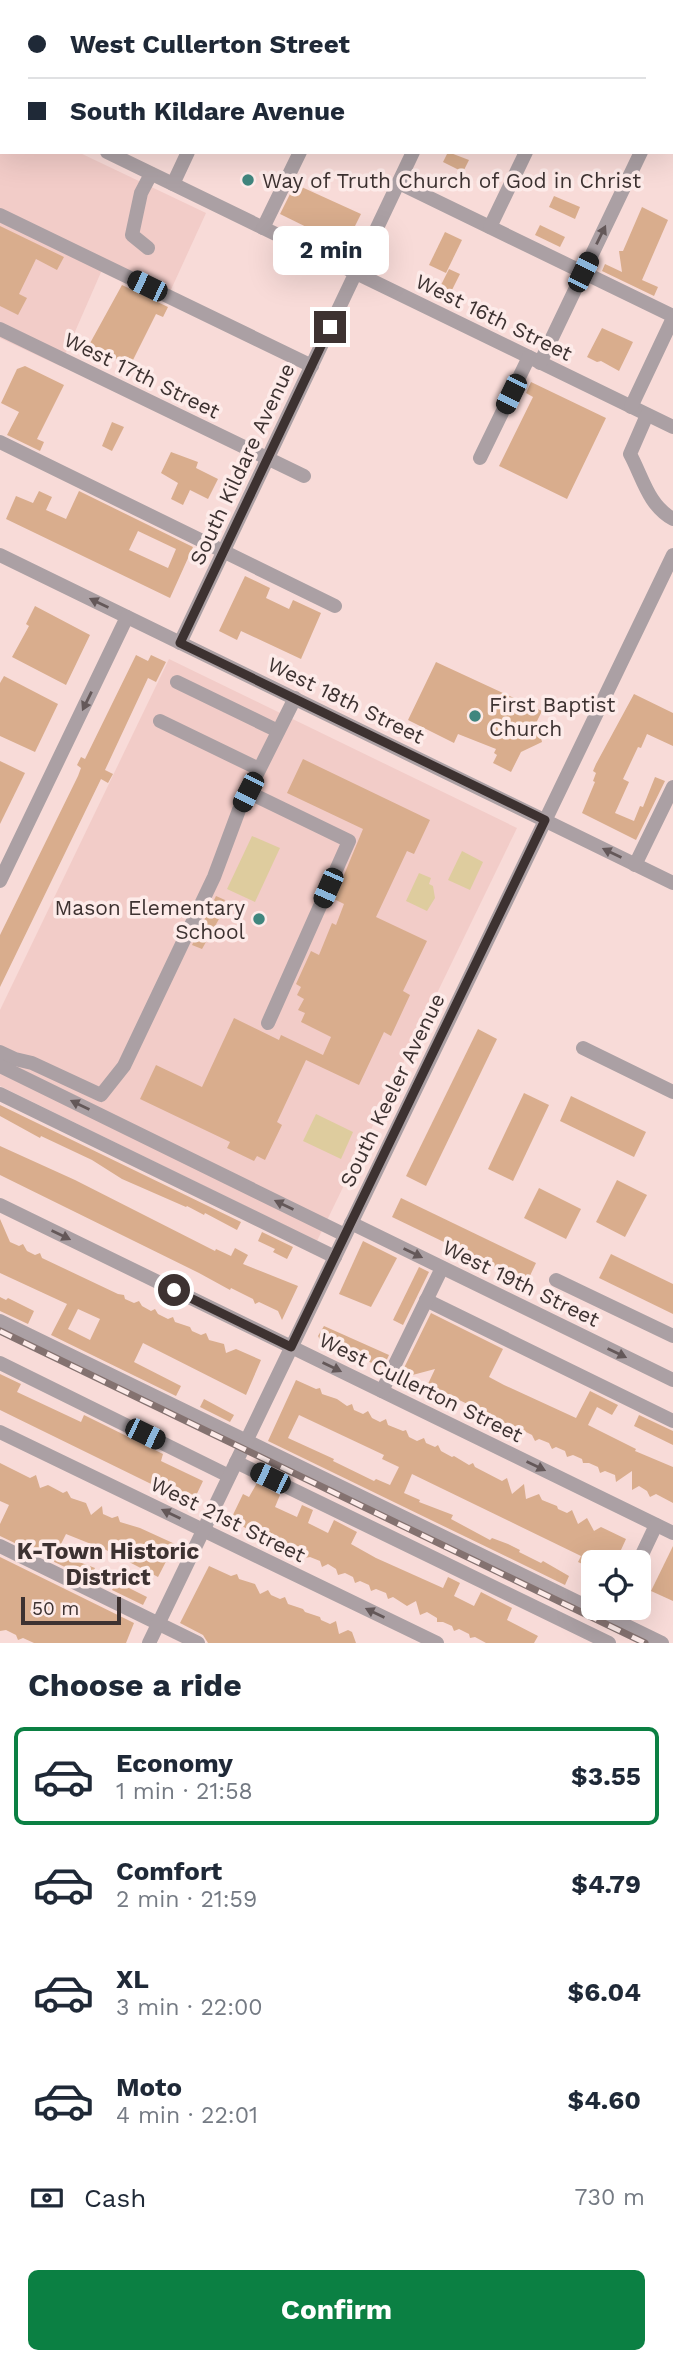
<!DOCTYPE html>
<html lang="en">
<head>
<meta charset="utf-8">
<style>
	body { margin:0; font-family:"Work Sans",sans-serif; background:#f6f6f7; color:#1f2937; height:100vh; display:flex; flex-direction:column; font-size:26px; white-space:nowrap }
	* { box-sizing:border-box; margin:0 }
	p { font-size:23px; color:#747a83 }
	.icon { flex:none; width:38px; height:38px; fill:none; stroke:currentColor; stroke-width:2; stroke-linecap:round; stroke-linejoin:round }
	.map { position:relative; height:1643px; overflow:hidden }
	.panel { display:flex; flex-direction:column; background:#fff; flex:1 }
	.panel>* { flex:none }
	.banner { position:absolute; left:0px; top:0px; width:674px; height:154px; box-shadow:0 7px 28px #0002; display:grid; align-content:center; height:154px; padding:0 28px; background:#fff }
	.buttons { position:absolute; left:581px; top:1550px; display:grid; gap:14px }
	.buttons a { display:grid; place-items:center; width:70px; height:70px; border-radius:10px; background:#fff; box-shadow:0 7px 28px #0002; font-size:35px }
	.scale { position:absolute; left:21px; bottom:18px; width:100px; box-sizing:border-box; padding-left:7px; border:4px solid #3d3231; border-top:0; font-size:19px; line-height:24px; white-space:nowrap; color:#3d3231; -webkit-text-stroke:5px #fdebe9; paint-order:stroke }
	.end { position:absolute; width:32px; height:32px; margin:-16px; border:9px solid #3d3231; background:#fff; box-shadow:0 0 0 4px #fff }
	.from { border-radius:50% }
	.bubble { position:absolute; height:49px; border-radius:10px; background:#fff; box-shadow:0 7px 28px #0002; font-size:23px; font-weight:700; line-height:49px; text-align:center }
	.car { position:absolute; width:21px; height:42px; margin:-21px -10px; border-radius:9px; box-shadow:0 0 5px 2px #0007; background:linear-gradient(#222 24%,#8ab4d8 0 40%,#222 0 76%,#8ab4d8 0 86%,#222 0) }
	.banner b { display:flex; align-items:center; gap:24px; height:66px; font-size:26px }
	.banner b+b { border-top:2px solid #e0e1e3 }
	.banner i { width:18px; height:18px; background:#1f2937 }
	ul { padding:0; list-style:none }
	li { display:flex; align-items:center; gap:21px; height:98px; margin:0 14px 10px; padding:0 14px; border:4px solid transparent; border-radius:10px }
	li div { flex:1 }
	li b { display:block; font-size:26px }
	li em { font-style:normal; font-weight:700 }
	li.selected { border-color:#0b8043 }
	li>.icon { width:63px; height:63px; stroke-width:1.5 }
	h2 { padding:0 28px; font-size:32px; line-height:84px }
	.pay { display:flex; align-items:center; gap:18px; height:77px; padding:0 28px; font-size:26px }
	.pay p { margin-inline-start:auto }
	.primary-button { display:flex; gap:14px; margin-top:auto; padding:14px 28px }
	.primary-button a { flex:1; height:80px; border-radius:10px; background:#0b8043; color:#fff; font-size:28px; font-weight:700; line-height:80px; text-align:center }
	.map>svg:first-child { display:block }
</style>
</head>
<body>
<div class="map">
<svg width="673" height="1643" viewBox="0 0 673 1643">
	<rect width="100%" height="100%" fill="#f8dbd8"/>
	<g fill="#f2ccc8">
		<polygon points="0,115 2,152 78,152 206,213 169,294 105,263 60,366 0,338"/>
		<polygon points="169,659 517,828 317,1241 0,1086 0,1010"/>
	</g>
	<g fill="#decc9e">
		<polygon points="252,836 280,848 255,902 227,889"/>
		<polygon points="462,851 483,862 470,890 448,880"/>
		<polygon points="419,873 431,878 429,884 433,886 435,898 427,911 406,901"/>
		<polygon points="316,1114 353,1132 341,1159 303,1141"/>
	</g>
	<g fill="#d9ad8d" fill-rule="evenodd">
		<polygon points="448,152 469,160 463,172 443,162"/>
		<polygon points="295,184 361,214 345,246 280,214"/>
		<polygon points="554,196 580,207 575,219 549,207"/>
		<polygon points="642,207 668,220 642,280 658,287 654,296 602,271 605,264 622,272 619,251 623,251"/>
		<polygon points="540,225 565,237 560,247 535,235"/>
		<polygon points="0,226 64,257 57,270 36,259 19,294 27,298 18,315 0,306"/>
		<polygon points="445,232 462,240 446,273 429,265"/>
		<polygon points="449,269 460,274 449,296 438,291"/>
		<polygon points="122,285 168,307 163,317 156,314 130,366 89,345"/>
		<polygon points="602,328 633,342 619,371 601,361 597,362 587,357"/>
		<polygon points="25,366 64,385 37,439 44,442 40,451 7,435 19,412 1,403 17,369"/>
		<polygon points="531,382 606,418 567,499 499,466 533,397 526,393"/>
		<polygon points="112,422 124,427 112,451 102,446"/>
		<polygon points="171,452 198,462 196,468 218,479 208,499 190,490 183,505 171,499 178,483 161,473"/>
		<path d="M39,491L52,497L46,510L66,519L79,491L193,547L170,598L6,519L16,496L33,503ZM138,531L176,549L168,568L129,550Z"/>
		<polygon points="245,576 270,588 266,598 289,609 293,600 321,613 301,659 241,631 237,640 219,631"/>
		<polygon points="35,606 90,635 66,685 12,657 29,626 26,624"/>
		<polygon points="136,655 148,661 151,655 166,662 156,682 148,678 105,770 113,774 108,783 101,779 0,987 0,935 78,776 81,768 77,765 81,757 85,759"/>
		<polygon points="436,662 542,711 537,721 542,742 521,752 511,772 493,763 497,755 494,753 496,749 458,734 454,743 408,720"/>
		<polygon points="4,676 58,704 35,752 0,736 0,683"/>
		<polygon points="634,694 673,713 673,746 647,734 641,748 638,747 623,779 629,782 615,813 634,821 640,806 643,807 655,777 665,781 636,840 582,813 595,782 593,781 596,773 593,771 596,764"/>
		<polygon points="303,759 430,820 414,854 407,851 376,917 427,941 403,991 410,995 391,1036 384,1032 359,1085 306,1060 277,1122 282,1125 265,1160 257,1156 254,1161 227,1148 230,1142 140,1099 156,1065 202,1087 234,1018 279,1040 281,1035 323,1055 331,1037 301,1022 305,1013 298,1010 304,999 297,995 301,987 296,984 311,951 319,955 332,923 336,925 344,904 334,899 363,829 287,793"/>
		<polygon points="0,761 25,773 0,824"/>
		<polygon points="216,896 225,900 216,918 219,919 202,949 192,945"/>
		<polygon points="478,1029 497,1039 426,1186 406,1176"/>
		<polygon points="524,1093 549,1105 513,1181 488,1169"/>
		<polygon points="571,1096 646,1132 634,1157 560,1121"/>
		<polygon points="0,1105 241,1222 237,1230 205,1213 204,1215 187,1206 186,1207 122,1179 92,1160 41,1136 40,1138 0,1116"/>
		<polygon points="0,1146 75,1180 215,1251 216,1249 231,1256 235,1248 248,1255 243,1264 298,1286 282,1320 278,1311 259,1302 255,1304 253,1299 231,1288 230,1290 199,1273 0,1175"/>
		<polygon points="617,1180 647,1195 625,1237 596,1222"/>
		<polygon points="539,1188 581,1209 566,1239 524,1218"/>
		<polygon points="401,1198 536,1263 527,1282 392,1217"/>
		<path d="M0,1219L10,1242L19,1246L23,1244L27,1251L35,1255L40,1253L42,1258L118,1294L124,1295L125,1299L134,1303L139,1301L142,1306L151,1311L155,1309L158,1314L168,1319L173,1317L175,1322L190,1327L192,1331L201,1335L206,1333L209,1340L224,1344L226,1353L236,1349L261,1360L246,1395L143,1343L134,1362L181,1386L176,1396L51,1335L67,1304L0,1273ZM78,1309L100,1319L90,1340L68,1329Z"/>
		<polygon points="262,1232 293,1247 287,1259 273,1252 275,1249 258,1241"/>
		<polygon points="363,1241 397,1258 371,1307 339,1294"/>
		<polygon points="611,1254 673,1284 673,1314 599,1278"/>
		<polygon points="419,1267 429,1272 403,1325 393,1320"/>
		<polygon points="0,1297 6,1300 8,1298 34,1311 28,1324 0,1311"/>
		<polygon points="431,1313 503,1349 489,1377 504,1385 576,1418 590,1391 618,1405 612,1415 597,1407 588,1425 636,1449 635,1451 673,1467 673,1503 656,1494 650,1497 647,1491 639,1486 632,1490 632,1471 616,1482 615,1475 605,1471 600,1473 598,1467 589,1463 583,1463 582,1459 573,1455 567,1457 565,1451 556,1447 552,1449 549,1443 539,1439 535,1441 532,1435 524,1431 518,1433 517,1428 506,1423 501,1425 500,1419 483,1414 482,1411 457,1399 451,1399 450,1395 440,1390 434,1391 433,1387 428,1384 435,1369 405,1377 402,1372"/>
		<polygon points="324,1326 389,1355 383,1368 320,1340 318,1336"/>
		<polygon points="0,1374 21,1384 17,1392 81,1422 84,1415 163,1454 161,1461 163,1462 203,1481 192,1504 0,1410"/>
		<path d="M296,1380L316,1389L320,1388L322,1394L337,1399L347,1406L352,1404L354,1410L363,1414L368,1411L372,1418L380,1422L386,1419L388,1425L403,1431L406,1430L409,1437L417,1441L424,1438L426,1443L435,1447L438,1445L441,1451L452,1457L454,1456L469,1465L473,1463L475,1467L502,1481L507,1478L512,1494L524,1484L526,1499L539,1494L542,1500L557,1506L558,1509L567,1513L572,1510L578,1524L587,1518L594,1531L601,1527L626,1539L615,1563H593V1569L578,1562L581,1556L412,1474L404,1493L420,1500L419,1502L453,1515L451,1519L490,1540L492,1538L508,1544L520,1550L519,1552L541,1563L543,1561L569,1576L565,1585L268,1441ZM299,1415L384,1455L382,1459L399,1467L390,1485L376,1479L374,1481L333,1461L334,1459L288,1438Z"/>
		<polygon points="204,1399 234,1415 230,1422 200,1407"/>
		<polygon points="639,1415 673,1431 673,1445 634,1426"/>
		<polygon points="0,1463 30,1478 36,1475 40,1488 48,1485 63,1493 67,1491 71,1498 86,1503 91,1515 102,1506 103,1514 112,1518 118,1516 120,1522 140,1528 175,1544 158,1577 106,1550 66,1534 58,1550 65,1553 63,1556 95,1568 90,1579 0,1536 0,1524 9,1505 0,1501"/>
		<polygon points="257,1483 280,1495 275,1507 297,1517 302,1505 313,1510 308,1523 328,1533 334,1520 357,1532 351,1544 376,1558 443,1588 448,1577 460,1583 454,1596 474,1606 481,1592 512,1608 507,1620 538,1636 534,1643 486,1643 475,1637 470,1638 469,1634 459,1629 454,1631 452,1626 443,1622 437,1622 437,1618 427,1612 420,1615 416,1601 407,1606 393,1597 388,1599 386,1593 376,1589 371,1591 369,1585 360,1581 355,1583 353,1577 345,1573 338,1575 336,1569 328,1564 322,1567 320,1561 310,1557 305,1558 303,1553 293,1549 288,1550 287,1546 230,1521 243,1494 249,1497"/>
		<polygon points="673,1546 673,1601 651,1591"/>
		<polygon points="0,1557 134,1623 126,1643 34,1643 23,1638 18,1640 16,1635 6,1630 0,1631"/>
		<polygon points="209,1566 231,1576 237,1574 239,1579 255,1584 260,1594 268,1590 271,1595 280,1599 285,1597 288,1604 303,1609 305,1612 320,1617 321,1620 330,1624 336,1621 339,1634 348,1630 352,1632 356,1643 208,1643 203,1635 180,1623"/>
		<polygon points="118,1579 128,1584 127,1587 147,1597 143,1605 112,1590"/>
	</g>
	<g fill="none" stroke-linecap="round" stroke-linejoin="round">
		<g stroke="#aba0a4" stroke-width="14">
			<polyline points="25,0 29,2"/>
			<polyline points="530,0 534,2"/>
			<polyline points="147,2 148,0"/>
			<polyline points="260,2 261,0"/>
			<polyline points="374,2 374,0"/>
			<polyline points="485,2 486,0"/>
			<polyline points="0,64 2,61"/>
			<polyline points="672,68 673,69"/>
			<polyline points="672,87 673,85"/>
			<polyline points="0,100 2,101"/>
			<polyline points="107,152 673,427"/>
			<polyline points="399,183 673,316"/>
			<polyline points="173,184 188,152"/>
			<polyline points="0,215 312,366"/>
			<polyline points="490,227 526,152"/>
			<polyline points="263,228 300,152"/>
			<polyline points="148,248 132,235 141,193 151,174"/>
			<polyline points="0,329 304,476"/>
			<polyline points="540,363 641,152"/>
			<polyline points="631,407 673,318"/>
			<path d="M647,415L630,454C643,478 648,505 673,519"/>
			<polyline points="0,442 335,606"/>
			<polyline points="480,458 529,357"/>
			<polyline points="0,555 673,883"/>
			<polyline points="180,643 413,152"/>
			<polyline points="177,682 278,731"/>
			<polyline points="160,721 259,769"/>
			<polyline points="248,792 349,841 268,1023"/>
			<polyline points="635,865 673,787"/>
			<polyline points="0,881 127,617"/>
			<polyline points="583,1048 673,1092"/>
			<polyline points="0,1052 15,1059 32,1063 101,1095 124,1066 214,877 239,810 295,698"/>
			<polyline points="0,1066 345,1235"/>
			<polyline points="0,1094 335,1257"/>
			<polyline points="0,1205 673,1533"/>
			<polyline points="351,1223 673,1380"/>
			<polyline points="556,1280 673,1336"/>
			<polyline points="426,1300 673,1421"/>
			<polyline points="0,1321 662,1643"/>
			<polyline points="0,1363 229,1476"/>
			<polyline points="382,1391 442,1268"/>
			<polyline points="0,1432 437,1643"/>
			<polyline points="236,1462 609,1643"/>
			<polyline points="0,1546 198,1643"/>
			<polyline points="638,1563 656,1525"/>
			<polyline points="149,1643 673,555"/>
		</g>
		<defs>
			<polyline id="rail" points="0,1331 645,1643"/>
		</defs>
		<use href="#rail" stroke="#847270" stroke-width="7"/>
		<use href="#rail" stroke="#fdebe9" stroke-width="4.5" stroke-dasharray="13" stroke-linecap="butt"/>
	</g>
	<defs><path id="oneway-solid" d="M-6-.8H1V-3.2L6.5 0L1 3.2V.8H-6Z" transform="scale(1.75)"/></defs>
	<g fill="#645859">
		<use href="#oneway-solid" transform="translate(601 235) rotate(-64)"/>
		<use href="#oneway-solid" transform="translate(99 603) rotate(-154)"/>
		<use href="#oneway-solid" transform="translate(87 701) rotate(116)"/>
		<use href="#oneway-solid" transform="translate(612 853) rotate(-154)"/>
		<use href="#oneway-solid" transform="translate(80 1105) rotate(-154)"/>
		<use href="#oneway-solid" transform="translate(284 1205) rotate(-154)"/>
		<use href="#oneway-solid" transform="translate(61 1235) rotate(26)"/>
		<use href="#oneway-solid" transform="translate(413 1253) rotate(26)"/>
		<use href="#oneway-solid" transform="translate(617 1353) rotate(26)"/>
		<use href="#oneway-solid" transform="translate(332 1367) rotate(26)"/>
		<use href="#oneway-solid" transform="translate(536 1466) rotate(26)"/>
		<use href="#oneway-solid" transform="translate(171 1514) rotate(-154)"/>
		<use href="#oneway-solid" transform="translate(375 1613) rotate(-154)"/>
	</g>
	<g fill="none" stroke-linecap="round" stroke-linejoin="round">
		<polyline stroke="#3d3231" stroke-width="9" points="174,1290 291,1347 545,820 180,643 330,327"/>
	</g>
	<g fill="#40867e" stroke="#fdebe9" stroke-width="2.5">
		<circle cx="248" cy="180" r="7"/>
		<circle cx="475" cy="716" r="7"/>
		<circle cx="259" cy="919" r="7"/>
	</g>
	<g text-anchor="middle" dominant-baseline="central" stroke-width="7" stroke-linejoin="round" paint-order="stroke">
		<g font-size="21" fill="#3d3231" stroke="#fdebe9" text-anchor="start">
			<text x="262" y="180">Way of Truth Church of God in Christ</text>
			<text x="489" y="704">First Baptist<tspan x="489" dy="24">Church</tspan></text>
			<text x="245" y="907" text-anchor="end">Mason Elementary<tspan x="245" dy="24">School</tspan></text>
		</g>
		<g font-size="21" fill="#3d3231" stroke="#fdebe9">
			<text transform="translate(494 317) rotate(26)">West 16th Street</text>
			<text transform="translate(142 375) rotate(26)">West 17th Street</text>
			<text transform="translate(242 464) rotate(-65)">South Kildare Avenue</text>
			<text transform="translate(346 700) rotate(26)">West 18th Street</text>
			<text transform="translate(392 1090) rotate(-64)">South Keeler Avenue</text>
			<text transform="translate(521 1283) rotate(26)">West 19th Street</text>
			<text transform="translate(421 1387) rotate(26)">West Cullerton Street</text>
			<text transform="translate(228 1519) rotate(26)">West 21st Street</text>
		</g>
		<g font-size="23" font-weight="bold" fill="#3d3231" stroke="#fdebe9">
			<text x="108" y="1551">K-Town Historic<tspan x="108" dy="26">District</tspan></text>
		</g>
	</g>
</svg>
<div class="buttons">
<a><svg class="icon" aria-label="locate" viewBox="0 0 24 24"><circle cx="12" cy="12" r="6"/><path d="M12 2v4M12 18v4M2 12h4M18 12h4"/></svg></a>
</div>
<div class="scale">50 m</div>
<i class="end from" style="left:174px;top:1290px"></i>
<i class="end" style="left:330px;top:327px"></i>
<div class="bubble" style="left:273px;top:226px;width:116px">2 min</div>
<i class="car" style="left:583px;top:272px;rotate:26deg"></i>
<i class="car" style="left:147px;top:286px;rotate:296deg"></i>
<i class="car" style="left:511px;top:394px;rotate:206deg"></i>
<i class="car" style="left:248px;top:792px;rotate:207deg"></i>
<i class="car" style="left:328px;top:888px;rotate:204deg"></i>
<i class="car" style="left:145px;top:1434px;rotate:116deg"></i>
<i class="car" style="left:270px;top:1478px;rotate:296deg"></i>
<div class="banner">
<b><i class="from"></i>West Cullerton Street</b>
<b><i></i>South Kildare Avenue</b>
</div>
</div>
<section class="panel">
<h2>Choose a ride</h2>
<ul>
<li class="selected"><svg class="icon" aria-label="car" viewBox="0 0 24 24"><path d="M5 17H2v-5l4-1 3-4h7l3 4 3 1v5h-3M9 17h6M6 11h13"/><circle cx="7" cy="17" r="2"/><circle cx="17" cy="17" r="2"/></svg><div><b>Economy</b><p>1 min · 21:58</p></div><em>$3.55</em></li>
<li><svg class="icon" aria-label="car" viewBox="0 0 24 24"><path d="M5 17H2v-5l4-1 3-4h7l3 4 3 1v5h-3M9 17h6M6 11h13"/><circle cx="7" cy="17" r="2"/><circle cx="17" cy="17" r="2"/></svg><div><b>Comfort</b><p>2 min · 21:59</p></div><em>$4.79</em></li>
<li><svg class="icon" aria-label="car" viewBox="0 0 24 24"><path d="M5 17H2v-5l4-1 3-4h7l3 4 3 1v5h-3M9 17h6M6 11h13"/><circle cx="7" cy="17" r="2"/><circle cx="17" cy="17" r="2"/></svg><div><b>XL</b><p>3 min · 22:00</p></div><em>$6.04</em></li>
<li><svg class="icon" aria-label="car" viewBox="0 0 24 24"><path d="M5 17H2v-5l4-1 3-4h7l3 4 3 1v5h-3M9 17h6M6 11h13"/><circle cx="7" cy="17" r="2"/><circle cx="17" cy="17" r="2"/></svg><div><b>Moto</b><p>4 min · 22:01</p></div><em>$4.60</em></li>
</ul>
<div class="pay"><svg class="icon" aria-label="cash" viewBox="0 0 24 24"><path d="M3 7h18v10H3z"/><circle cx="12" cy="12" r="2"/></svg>Cash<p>730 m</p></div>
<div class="primary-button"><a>Confirm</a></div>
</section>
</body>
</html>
